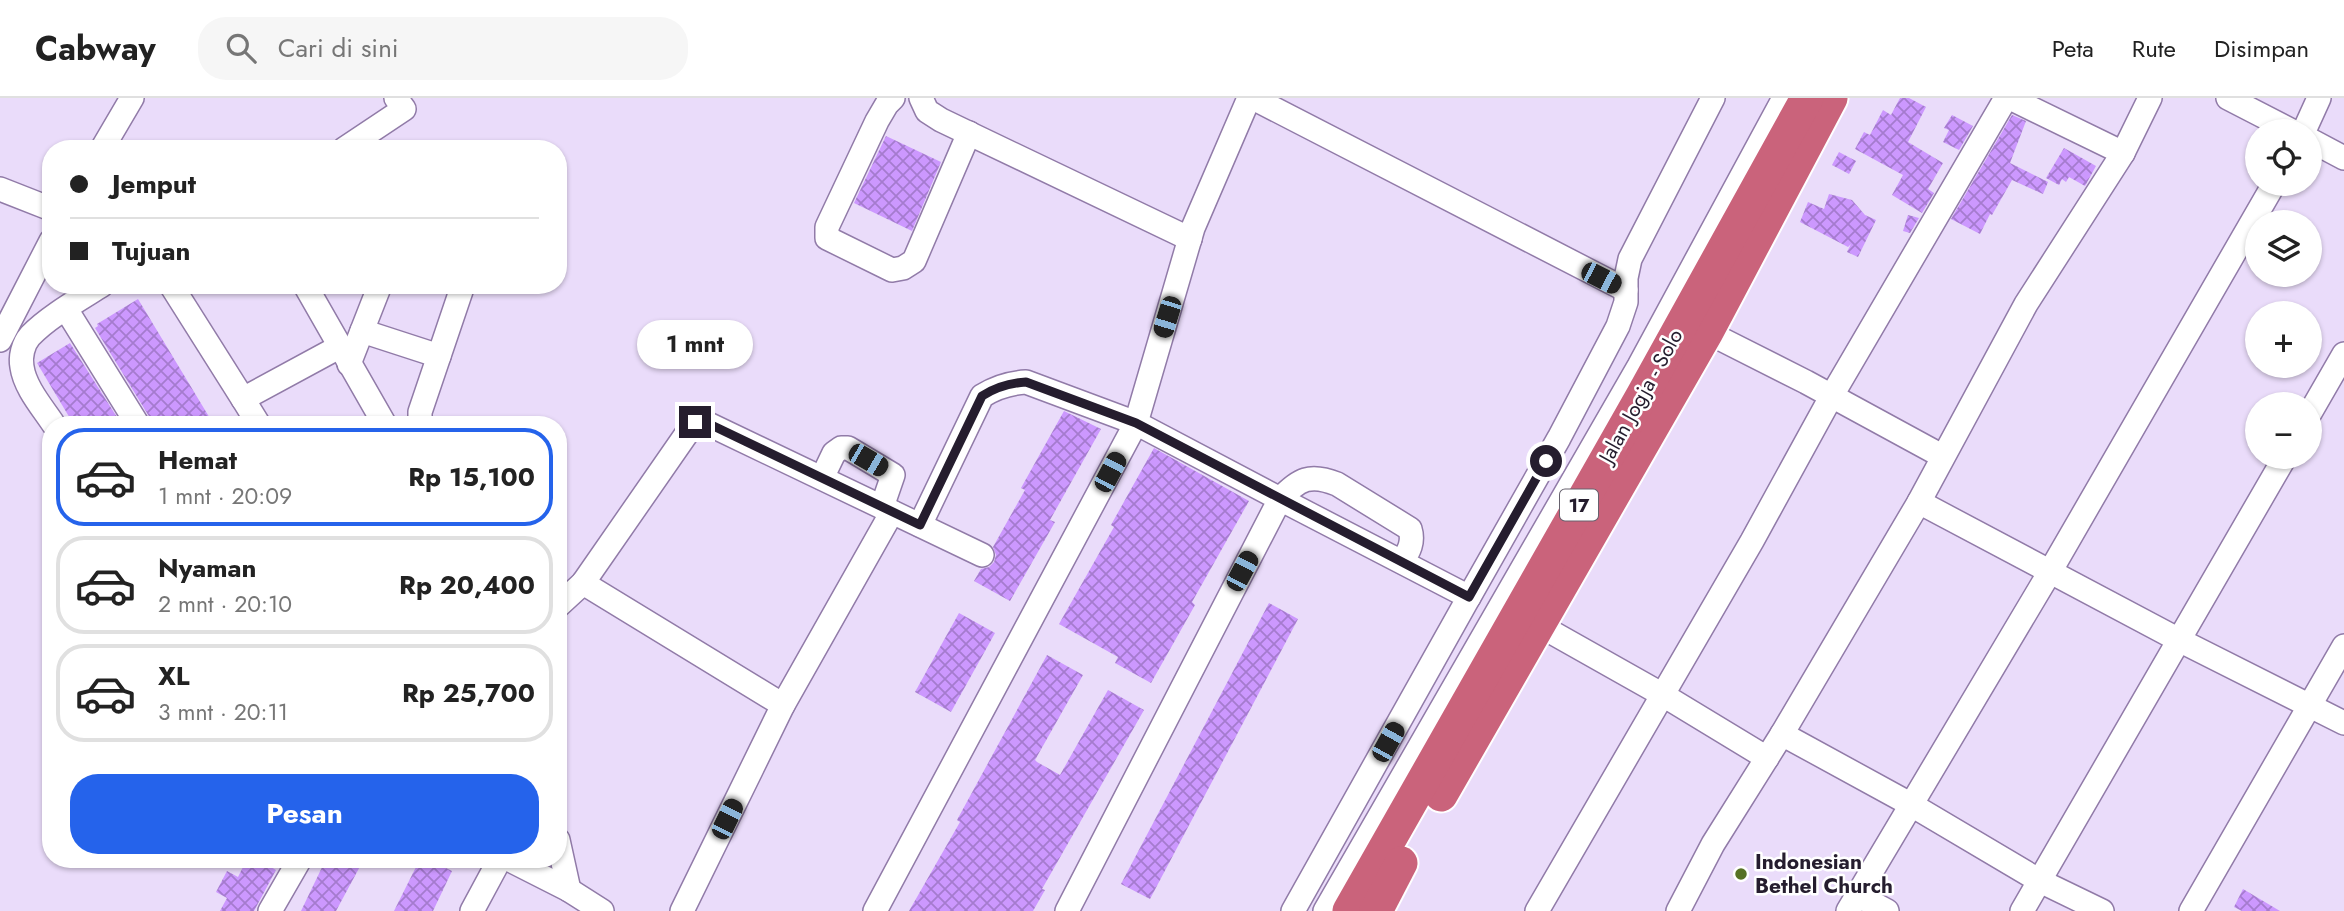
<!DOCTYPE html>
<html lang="id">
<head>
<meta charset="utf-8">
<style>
	body { margin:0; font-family:Jost,sans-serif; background:#f6f6f6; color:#222; height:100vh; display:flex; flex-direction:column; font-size:26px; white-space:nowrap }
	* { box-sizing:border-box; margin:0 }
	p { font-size:23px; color:#767676 }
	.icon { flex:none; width:38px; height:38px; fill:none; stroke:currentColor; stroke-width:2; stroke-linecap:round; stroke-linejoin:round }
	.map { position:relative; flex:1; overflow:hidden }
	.sheet { position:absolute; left:42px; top:318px; width:525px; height:452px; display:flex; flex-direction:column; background:#fff; border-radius:28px; box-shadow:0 2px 5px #0004 }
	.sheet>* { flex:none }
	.banner { position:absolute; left:42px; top:42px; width:525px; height:154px; border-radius:28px; box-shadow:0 2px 5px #0004; display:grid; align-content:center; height:154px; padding:0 28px; background:#fff }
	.tools { position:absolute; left:2245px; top:21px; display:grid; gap:14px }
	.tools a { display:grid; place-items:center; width:77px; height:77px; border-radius:50%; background:#fff; box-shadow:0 2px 5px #0004; font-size:35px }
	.end { position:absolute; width:32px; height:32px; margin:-16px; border:9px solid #251d2e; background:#fff; box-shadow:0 0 0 4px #fff }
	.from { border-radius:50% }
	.bubble { position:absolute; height:49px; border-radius:24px; background:#fff; box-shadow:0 2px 5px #0004; font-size:23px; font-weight:700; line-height:49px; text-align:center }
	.car { position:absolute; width:21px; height:42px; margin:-21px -10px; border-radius:9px; box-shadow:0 0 5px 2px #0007; background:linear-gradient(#222 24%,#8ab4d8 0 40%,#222 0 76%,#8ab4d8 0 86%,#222 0) }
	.banner b { display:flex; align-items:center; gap:24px; height:66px; font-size:26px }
	.banner b+b { border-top:2px solid #e0e0e0 }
	.banner i { width:18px; height:18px; background:#222 }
	ul { padding:12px 0 0; list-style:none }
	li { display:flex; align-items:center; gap:21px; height:98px; margin:0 14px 10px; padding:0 14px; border:4px solid #e0e0e0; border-radius:28px }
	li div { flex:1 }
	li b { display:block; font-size:26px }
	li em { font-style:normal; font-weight:700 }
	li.selected { border-color:#2563eb }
	li>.icon { width:63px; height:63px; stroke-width:1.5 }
	.cta { display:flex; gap:14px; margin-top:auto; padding:14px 28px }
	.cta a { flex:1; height:80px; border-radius:28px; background:#2563eb; color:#fff; font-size:28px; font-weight:700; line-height:80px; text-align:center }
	header { display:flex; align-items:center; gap:42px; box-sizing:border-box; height:98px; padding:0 35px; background:#fff; border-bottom:2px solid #e0e0e0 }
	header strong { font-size:33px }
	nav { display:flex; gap:38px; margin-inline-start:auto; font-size:24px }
	.search { width:490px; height:63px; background:#f6f6f6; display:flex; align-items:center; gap:18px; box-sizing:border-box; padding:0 24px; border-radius:28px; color:#767676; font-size:26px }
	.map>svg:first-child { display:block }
</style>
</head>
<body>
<header>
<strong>Cabway</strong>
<div class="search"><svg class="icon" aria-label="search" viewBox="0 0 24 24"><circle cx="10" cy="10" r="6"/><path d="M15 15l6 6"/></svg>Cari di sini</div>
<nav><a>Peta</a><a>Rute</a><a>Disimpan</a></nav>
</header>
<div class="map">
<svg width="2344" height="813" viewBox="0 0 2344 813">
	<defs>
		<pattern id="building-cross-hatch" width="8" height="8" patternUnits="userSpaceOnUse" patternTransform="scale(1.75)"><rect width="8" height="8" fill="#cc98fe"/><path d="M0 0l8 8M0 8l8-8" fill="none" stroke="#a57bce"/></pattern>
	</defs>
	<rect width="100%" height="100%" fill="#eadcfa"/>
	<g fill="url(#building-cross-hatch)">
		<polygon points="1900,0 1909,0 1926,9 1908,44 1943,65 1928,91 1934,95 1922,115 1892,97 1903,77 1855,51 1864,34 1870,37 1883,12 1891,17"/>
		<polygon points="1952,17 1973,28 1959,52 1943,44 1949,32 1944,30"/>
		<polygon points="2012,17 2026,23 2010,65 2048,84 2043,96 2012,82 1992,117 1990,116 1980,136 1951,121"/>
		<polygon points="886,38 941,64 912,133 854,105"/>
		<polygon points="2064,50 2096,68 2085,88 2069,79 2066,84 2062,81 2059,87 2046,80"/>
		<polygon points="1839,54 1856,63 1849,76 1832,67"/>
		<polygon points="1829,96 1852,102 1865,117 1876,122 1858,159 1847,154 1851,146 1848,149 1800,124 1808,104 1824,111"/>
		<polygon points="1908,117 1919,120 1910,135 1903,133"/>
		<polygon points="138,201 214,327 152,327 150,320 95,230 98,228 97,226"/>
		<polygon points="70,245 122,327 74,327 37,265"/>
		<polygon points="1064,313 1101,331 1050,422 1055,424 1010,503 974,483 981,471 989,469 994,464 996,457 993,449 1025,392 1021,390"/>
		<polygon points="1154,350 1249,403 1192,504 1195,507 1151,585 1115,565 1118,559 1059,526 1114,429 1111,427"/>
		<polygon points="1269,505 1298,521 1150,801 1121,786"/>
		<polygon points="959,515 995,535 951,614 915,594"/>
		<polygon points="1047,557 1083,577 1035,662 1037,664 1060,677 1108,592 1144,612 1042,791 1045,792 1033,813 909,813 960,724 957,722"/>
		<polygon points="247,761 257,761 276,772 254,813 220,813 227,800 216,794 227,773 238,779"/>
		<polygon points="326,761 364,761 336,813 301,813"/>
		<polygon points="420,761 428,761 452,773 433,813 394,813"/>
		<polygon points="2243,791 2280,813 2242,813 2234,809"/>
	</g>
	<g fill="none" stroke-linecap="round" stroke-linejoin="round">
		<defs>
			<g id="minor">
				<polyline points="893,0 887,6 877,23 827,129 827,140 892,172 903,170 914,163 969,35"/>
				<polyline points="921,0 927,13 941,22 1190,141"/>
				<polyline points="1253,0 1626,192"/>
				<polyline points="2010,0 2123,55"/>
				<polyline points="2228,0 2292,33"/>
				<polyline points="2304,33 2319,0"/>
				<polyline points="2310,42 2344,60"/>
				<polyline points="102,51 132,0"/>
				<polyline points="344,51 404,11 396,0"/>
				<polyline points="0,91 51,111"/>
				<polyline points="171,187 243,301"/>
				<polyline points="305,187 385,327"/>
				<polyline points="66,211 138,327"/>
				<polyline points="362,233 439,258"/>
				<polyline points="1707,234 1806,284 1942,358"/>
				<polyline points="0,242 51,143"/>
				<polyline points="349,266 380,187"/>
				<polyline points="2310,315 2344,256"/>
				<path d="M54,327C43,310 25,290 22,269C20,259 23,246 30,238C48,219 80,201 102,187"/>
				<polyline points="259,327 243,301 339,249"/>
				<polyline points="420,327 420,314 463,187"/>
				<polyline points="822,380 834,355 841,350 848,350 893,377 882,409"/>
				<polyline points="1919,404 2179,542 2344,625"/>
				<polyline points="583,485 783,607"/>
				<polyline points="1469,499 1559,340 1618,228 1626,204 1626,180 1630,161 1713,0"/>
				<polyline points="558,508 583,485 692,328 700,322 982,457"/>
				<polyline points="1537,526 1663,597 1767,660"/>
				<polyline points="1782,636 1910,706 2040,783 2102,813"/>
				<polyline points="558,742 569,792"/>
				<polyline points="508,761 569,792 602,813"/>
				<polyline points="1857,797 1887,813"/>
				<polyline points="270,813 300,761"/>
				<polyline points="472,813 500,761"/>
				<polyline points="682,813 783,607 892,414"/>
				<path d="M875,813L1136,325L1026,284C1009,285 996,289 982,298L920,427"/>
				<polyline points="1067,813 1280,401 1136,325 1193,130 1249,0"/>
				<path d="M1293,813L1469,499L1280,401C1299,381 1310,375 1337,386L1410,431C1414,444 1409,453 1402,464"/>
				<polyline points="1325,813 1639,268 1784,0"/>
				<polyline points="1537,813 1752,443 1831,299 2006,0"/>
				<polyline points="1678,813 1713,746 1782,636 1919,404 2026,206 2123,55 2150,0"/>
				<polyline points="1848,813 2051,472 2274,86"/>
				<polyline points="2022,813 2285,359"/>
				<polyline points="2191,813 2344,548"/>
			</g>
			<g id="highway">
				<polyline points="1441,697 1707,234 1831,0"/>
				<polyline points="1349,813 1642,298 1807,0"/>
				<polyline points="1376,813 1401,765"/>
			</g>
		</defs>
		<use href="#minor" stroke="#917ba8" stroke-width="26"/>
		<use href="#highway" stroke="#fff" stroke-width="37"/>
		<use href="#minor" stroke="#fff" stroke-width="23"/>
		<use href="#highway" stroke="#ca637b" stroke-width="33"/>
	</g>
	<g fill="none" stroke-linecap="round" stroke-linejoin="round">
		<path stroke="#251d2e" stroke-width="9" d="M695,324L703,323L920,427L982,298C996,289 1009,285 1026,284L1136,325L1469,499L1546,363"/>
	</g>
	<circle fill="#567125" stroke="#fff" stroke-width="2.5" cx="1741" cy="776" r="7"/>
	<g text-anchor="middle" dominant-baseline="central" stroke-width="5" stroke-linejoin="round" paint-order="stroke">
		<rect fill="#fff" stroke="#66616d" stroke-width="2" x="1560" y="391.5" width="38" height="31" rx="5"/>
		<g font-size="19" font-weight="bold" fill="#251d2e">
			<text x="1579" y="407">17</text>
		</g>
		<g font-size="21" fill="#251d2e" stroke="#fff">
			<text transform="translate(1641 298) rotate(-61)">Jalan Jogja - Solo</text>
		</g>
		<g font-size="21" font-weight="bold" fill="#251d2e" stroke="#fff" text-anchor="start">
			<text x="1755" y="764">Indonesian<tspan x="1755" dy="24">Bethel Church</tspan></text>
		</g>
	</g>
</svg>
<div class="tools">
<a><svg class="icon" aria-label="locate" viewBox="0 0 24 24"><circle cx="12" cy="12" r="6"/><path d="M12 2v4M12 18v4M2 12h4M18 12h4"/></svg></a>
<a><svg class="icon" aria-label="layers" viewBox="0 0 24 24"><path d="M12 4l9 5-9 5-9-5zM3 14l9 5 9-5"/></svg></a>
<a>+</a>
<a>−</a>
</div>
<i class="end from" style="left:1546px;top:363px"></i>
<i class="end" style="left:695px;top:324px"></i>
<div class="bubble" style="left:637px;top:222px;width:116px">1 mnt</div>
<i class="car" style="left:1601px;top:180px;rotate:117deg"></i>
<i class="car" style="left:1167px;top:219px;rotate:197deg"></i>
<i class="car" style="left:868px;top:362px;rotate:120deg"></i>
<i class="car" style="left:1110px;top:374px;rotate:28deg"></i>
<i class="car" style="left:1242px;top:473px;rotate:28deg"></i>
<i class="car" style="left:1388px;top:644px;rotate:29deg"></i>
<i class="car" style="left:727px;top:721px;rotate:26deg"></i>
<div class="banner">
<b><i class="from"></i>Jemput</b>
<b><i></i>Tujuan</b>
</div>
<section class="sheet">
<ul>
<li class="selected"><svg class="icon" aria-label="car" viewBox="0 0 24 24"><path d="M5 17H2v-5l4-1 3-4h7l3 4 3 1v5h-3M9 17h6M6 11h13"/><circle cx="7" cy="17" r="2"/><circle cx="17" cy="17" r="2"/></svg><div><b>Hemat</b><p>1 mnt · 20:09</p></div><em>Rp 15,100</em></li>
<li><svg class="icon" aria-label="car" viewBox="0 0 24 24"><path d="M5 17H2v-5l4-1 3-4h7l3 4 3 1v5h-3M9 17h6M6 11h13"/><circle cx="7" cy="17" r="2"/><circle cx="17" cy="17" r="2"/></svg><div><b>Nyaman</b><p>2 mnt · 20:10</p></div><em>Rp 20,400</em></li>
<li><svg class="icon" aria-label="car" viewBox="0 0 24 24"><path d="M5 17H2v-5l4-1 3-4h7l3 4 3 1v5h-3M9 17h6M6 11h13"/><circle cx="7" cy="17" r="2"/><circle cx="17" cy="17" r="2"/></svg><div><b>XL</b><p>3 mnt · 20:11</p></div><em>Rp 25,700</em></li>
</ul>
<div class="cta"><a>Pesan</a></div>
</section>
</div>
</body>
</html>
